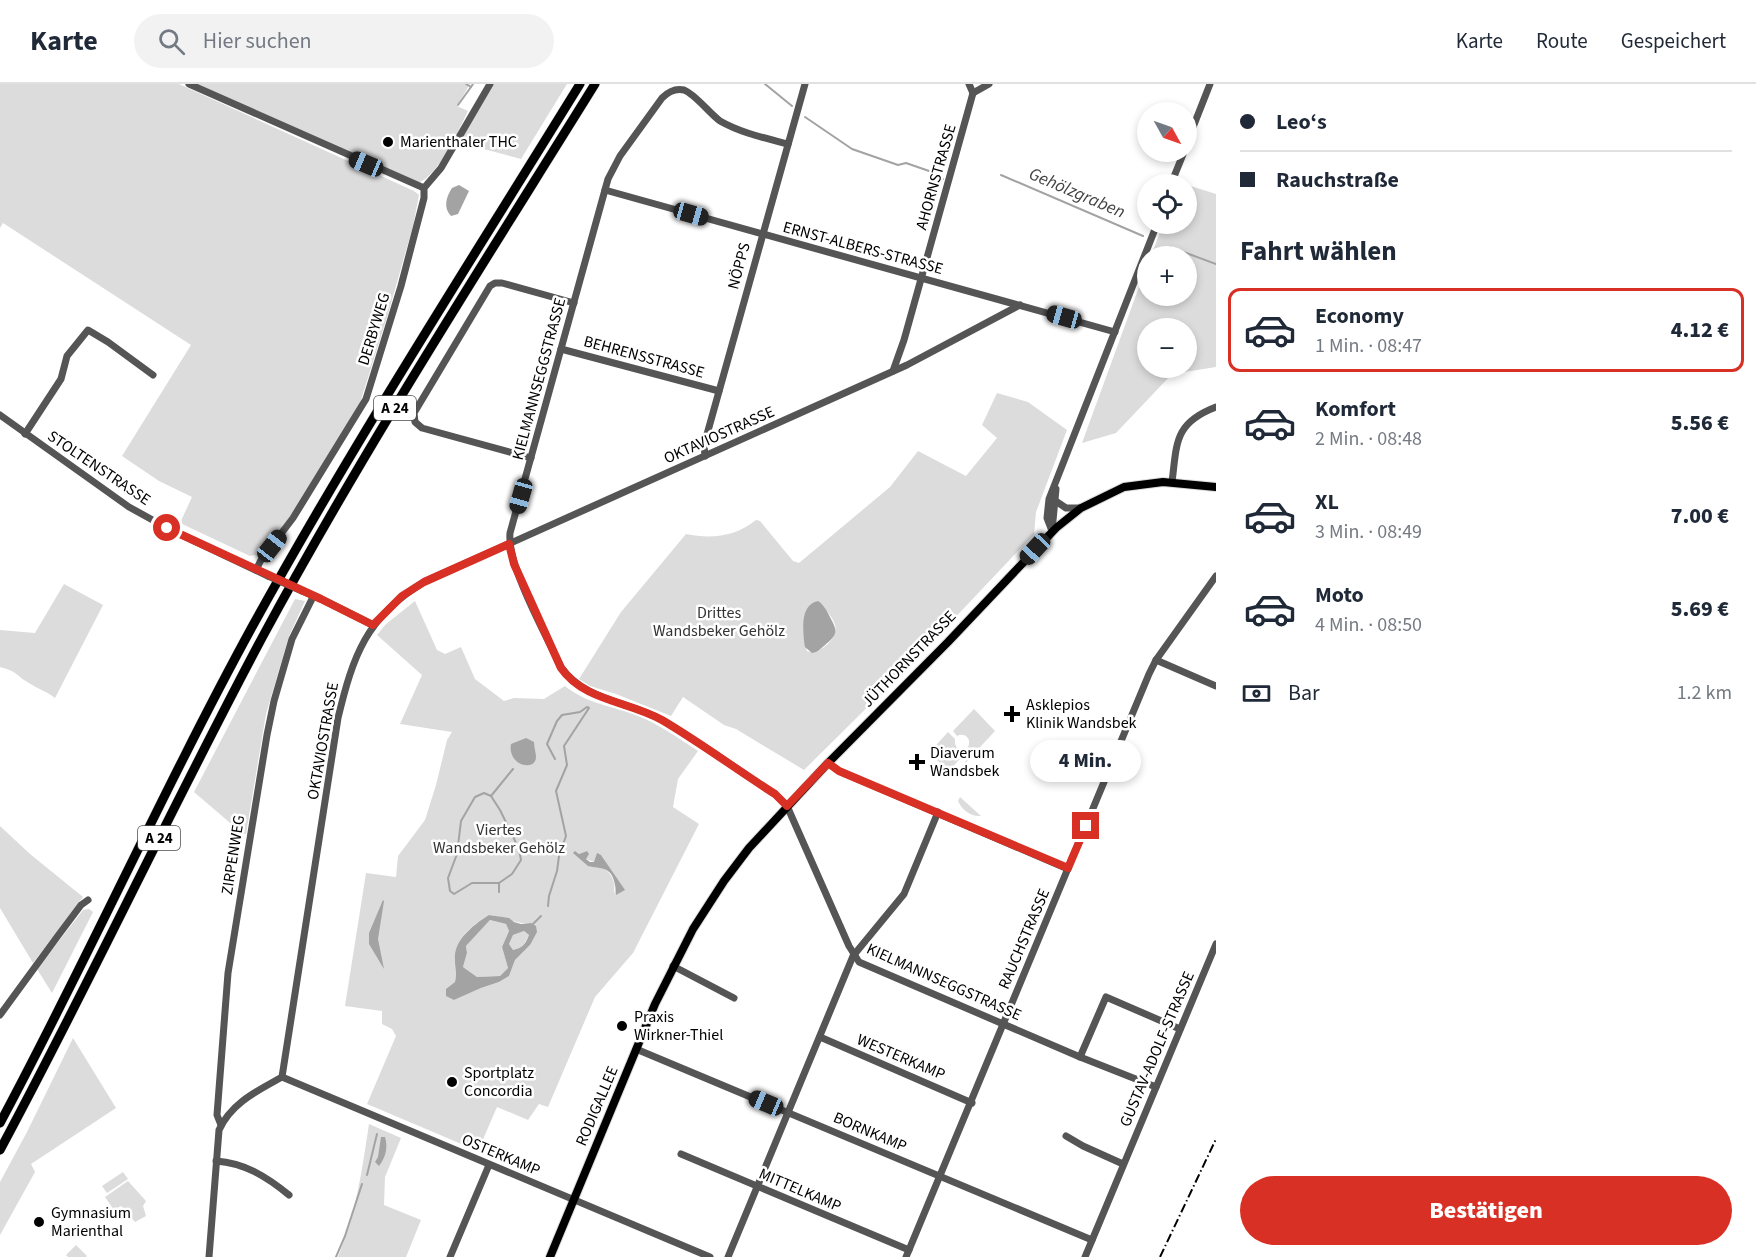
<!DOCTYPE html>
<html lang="de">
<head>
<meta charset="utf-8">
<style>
	body { margin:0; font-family:"Source Sans 3",sans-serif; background:#f2f2f3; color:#1f2937; height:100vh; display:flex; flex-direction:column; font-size:22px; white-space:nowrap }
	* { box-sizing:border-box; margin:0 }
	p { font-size:20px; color:#747a83 }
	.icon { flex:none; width:33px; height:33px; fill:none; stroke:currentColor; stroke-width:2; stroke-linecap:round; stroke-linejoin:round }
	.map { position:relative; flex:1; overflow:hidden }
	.drawer { display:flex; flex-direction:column; background:#fff; width:540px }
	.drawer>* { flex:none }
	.guide { display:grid; align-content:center; height:132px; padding:0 24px; background:#fff }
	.needle { width:39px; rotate:130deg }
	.buttons { position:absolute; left:1137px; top:18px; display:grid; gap:12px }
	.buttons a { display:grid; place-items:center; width:60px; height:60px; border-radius:50%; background:#fff; box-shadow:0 3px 9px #0003; font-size:30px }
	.end { position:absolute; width:27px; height:27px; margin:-14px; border:8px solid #d93025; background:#fff; box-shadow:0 0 0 3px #fff }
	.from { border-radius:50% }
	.bubble { position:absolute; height:42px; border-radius:21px; background:#fff; box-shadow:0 3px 9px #0003; font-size:20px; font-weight:800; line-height:42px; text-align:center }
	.car { position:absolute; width:18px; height:36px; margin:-18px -9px; border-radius:8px; box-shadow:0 0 4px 2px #0007; background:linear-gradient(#222 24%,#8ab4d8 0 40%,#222 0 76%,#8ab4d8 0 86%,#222 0) }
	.guide b { display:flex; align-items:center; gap:21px; height:57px; font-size:22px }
	.guide b+b { border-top:2px solid #e0e1e3 }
	.guide i { width:15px; height:15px; background:#1f2937 }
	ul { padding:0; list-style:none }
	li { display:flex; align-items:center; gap:18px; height:84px; margin:0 12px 9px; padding:0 12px; border:3px solid transparent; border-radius:12px }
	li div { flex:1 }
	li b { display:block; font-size:22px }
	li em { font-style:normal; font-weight:800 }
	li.current { border-color:#d93025 }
	li>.icon { width:54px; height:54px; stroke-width:1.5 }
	h2 { padding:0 24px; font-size:27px; line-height:72px }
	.pay { display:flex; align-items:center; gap:15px; height:66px; padding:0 24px; font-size:22px }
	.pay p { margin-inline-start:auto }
	.cta { display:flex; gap:12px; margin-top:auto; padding:12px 24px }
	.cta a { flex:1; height:69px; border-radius:36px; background:#d93025; color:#fff; font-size:24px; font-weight:800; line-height:69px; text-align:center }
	header { display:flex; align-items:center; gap:36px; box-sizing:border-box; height:84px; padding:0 30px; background:#fff; border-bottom:2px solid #e0e1e3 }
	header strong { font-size:28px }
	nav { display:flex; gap:33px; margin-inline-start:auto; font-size:21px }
	.search { width:420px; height:54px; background:#f2f2f3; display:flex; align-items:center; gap:15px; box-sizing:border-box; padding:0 21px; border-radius:33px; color:#747a83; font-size:22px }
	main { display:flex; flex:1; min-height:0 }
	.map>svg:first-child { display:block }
</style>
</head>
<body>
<header>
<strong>Karte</strong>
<div class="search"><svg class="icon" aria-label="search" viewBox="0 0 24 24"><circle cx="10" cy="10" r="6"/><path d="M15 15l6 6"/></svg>Hier suchen</div>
<nav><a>Karte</a><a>Route</a><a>Gespeichert</a></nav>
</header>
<main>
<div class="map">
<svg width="1216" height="1173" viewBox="0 0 1216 1173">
	<rect width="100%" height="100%" fill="#fff"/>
	<g fill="#dcdcdc" fill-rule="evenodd">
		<polygon points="0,0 179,0 414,107 419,111 413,142 388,230 360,319 291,434 259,474 255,471 250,472 180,439 192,413 159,397 122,372 191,261 3,139 0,144"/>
		<path d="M197,0H470L457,22L468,27C458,47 439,91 418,99Z"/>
		<polygon points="493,0 567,0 521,75 458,58"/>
		<path d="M1178,98L1216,110V283L1172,290L1116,349L1082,359L1147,181L1148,212H1186V172H1151L1163,140H1186V100H1177ZM1148,244H1186V284H1148Z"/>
		<path d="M997,309L1028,318L1067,346L1036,428L1034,450L915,576L804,686L736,645L724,641L683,613L671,632L616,610L590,602L579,595L621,528L686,450C711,455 735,453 756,436L760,437L793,477L799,479L890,403L918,367L966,392L997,354L982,341ZM822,520C826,526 833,534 835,541C839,554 819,572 807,567C801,538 800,540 822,520Z"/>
		<path d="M64,500L103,521L55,614C46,607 38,605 29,599C15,591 19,588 0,583V546L35,549Z"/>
		<polygon points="295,515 305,517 289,552 266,630 246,750 243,750 194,708"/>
		<path d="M415,517L437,566L445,570L461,563L475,595L504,617L514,614L544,615L565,602C587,620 613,622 638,632C659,640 678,654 698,667L678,695L673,723L699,740L633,869L595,913L548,1023L539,1020L528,1036L497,1023L478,1067L367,1020L396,952L392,945L382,940V927L345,922L366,789L396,793L398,772L425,736L436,701L447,656L452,648L400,640L422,591L377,551L386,540ZM575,767L579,770L587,767L586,775L594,778L601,771L624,806L616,811L614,807C616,796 610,788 601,782L592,783ZM489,831C504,832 515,841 531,839L530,861L515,876L509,892L499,898L481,904L454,916L447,905L455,898C456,889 454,879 455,870C457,853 476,838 489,831Z"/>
		<path d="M974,625L995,647L957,688L974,667L968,663C972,655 965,648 957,652L953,647Z"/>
		<polygon points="948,648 955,655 955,660 957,664 967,667 949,687 929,669"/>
		<path d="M960,713L981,732C971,733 962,726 958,717Z"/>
		<polygon points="0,742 30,770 83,813 33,879 0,824"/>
		<polygon points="89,825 93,828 52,909 37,885 83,826"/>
		<polygon points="490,836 506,840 509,847 502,863 508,884 500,892 477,893 463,883 467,869 466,862"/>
		<path d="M524,847L529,851C525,859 523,864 513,866L509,860L513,851Z"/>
		<polygon points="73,954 116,1024 31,1080 35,1088 0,1151 0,1098 27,1048"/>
		<path d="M369,1040L401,1054L385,1093L384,1121L421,1136L406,1173H338C356,1130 362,1086 369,1040Z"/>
		<polygon points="123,1088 128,1095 107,1109 102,1102"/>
		<polygon points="128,1097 146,1117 143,1122 146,1132 135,1138 121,1122 114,1126 105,1113"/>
		<polygon points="76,1161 87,1172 86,1173 68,1173 66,1171"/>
	</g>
	<g fill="#a3a3a3" fill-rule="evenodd">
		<path d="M459,101L469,107L458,130L451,132C443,124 446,113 452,104Z"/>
		<path d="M818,517C824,521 827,527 830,533C838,548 838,550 824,562C820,565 818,568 812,569L805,563C803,548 799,521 818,517Z"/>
		<path d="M526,654L534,658C534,663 536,669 536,673C536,688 507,682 511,660Z"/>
		<path d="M575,767L579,770L587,767L589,770L586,775L590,778H594L597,769L601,771L625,806L616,811C615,808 616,804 615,801C612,782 601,785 588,782L573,769Z"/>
		<polygon points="383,816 384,817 378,855 384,885 369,860 369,849"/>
		<path d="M489,831L509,834L514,838L521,840L531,839L536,842L537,848L530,861L515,876L509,892L499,898L481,904L454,916L446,912V905L455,898C457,889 454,879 455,870C457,853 476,839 489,831ZM490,836L506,840L509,847L502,863L508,884L500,892L477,893L463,883L467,869L466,862ZM524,847L529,851C526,859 523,864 513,866L509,860L513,851Z"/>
		<path d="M381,1053H385C388,1063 386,1073 379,1082L375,1078L378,1073Z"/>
	</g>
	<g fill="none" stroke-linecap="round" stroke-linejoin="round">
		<g stroke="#a3a3a3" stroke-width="2">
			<polyline points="466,0 471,3 473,0"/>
			<polyline points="765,0 792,22"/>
			<polyline points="458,21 471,3"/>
			<polyline points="805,33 852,65 898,81 906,79 932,88 943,95"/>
			<polyline points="1001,91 1143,152"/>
			<polyline points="1170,163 1216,180"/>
			<polygon points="484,709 491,712 500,726 519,765 521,776 512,790 499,799 472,799 454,810 450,807 448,794 457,770 461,737 475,713"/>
			<polyline points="491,712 513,685"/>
			<polyline points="499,808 499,799"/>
			<polyline points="548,822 549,812 557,787 559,772 566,752 556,707 567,681 564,662 589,624 587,623 580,628 562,631 557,637 547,660 555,675"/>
			<polyline points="533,840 541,832"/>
			<polyline points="367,1091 377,1050"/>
			<polyline points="336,1173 345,1152 362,1100"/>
		</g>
		<defs>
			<polyline id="major" points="550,1173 655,920 693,845 724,797 749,764 828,679 948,558 1056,444 1081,424 1124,403 1163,398 1216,403"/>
			<g id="highway">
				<path d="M0,1039C88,875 163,706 252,543C354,358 469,180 580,0"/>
				<path d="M0,1066C91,897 172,722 263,552C365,363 482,182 595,0"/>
			</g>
		</defs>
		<use href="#major" stroke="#dbdbdb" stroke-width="10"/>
		<use href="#highway" stroke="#dbdbdb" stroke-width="10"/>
		<g stroke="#555" stroke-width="7">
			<polyline points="189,0 424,104"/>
			<polyline points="969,0 973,9"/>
			<polyline points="973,9 989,0"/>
			<path d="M788,60C765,54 741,49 720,37C709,29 695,10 684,6C675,4 668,8 662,14L620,72L608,95L510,449C507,482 546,551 561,583C585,617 628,617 662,636C701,659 738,686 775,710L787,722L849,862L859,878L1080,973L1156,1003"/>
			<polyline points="1186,61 1210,0"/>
			<polyline points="1171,100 1184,68"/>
			<polyline points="605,106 1115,248"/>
			<polyline points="561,265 719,307"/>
			<polyline points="893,287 904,256 973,9"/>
			<polyline points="0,331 129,423 167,444 268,492"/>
			<polyline points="25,350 61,295 67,272 88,246 108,258 153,291"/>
			<polyline points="705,372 704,361 805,0"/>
			<polyline points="531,374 422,344 415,338 414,329 490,202 495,199 502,199 574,219"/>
			<path d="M1172,398C1177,359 1174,339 1216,323"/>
			<polyline points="1054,416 1066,424 1081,424"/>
			<polyline points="1052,447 1047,434 1049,415 1157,140"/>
			<polyline points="1052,447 1056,405"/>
			<polyline points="256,486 261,476 293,434 366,315 401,202 424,114 424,104 441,84 490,0"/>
			<polyline points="302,507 321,515 373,541"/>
			<polyline points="1156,576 1216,602"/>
			<polyline points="828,679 839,687 1068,785"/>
			<polyline points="673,882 734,914"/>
			<polyline points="0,931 57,853 81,821 88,816"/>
			<polyline points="820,953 972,1019"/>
			<polyline points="636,965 1092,1156"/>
			<polyline points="1080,973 1106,913 1180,945"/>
			<polyline points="282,993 710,1173"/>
			<polyline points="221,1041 217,1031 228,889 267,651 274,617 292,555 313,513"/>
			<polyline points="1066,1052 1083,1062 1123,1080"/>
			<polyline points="681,1070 909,1166"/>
			<path d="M216,1077C245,1079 267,1093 289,1111"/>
			<path d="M209,1173L219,1046C231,1019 257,1007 282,993L338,634C353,572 366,533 424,498L907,281L1020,221"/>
			<polyline points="450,1173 489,1081"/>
			<polyline points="728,1173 853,872 904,810 938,728"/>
			<polyline points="906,1173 1149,590 1156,576 1216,492"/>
			<polyline points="1085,1173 1216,860"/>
		</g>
		<use href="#major" stroke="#000" stroke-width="8"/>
		<use href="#highway" stroke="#000" stroke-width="9"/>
		<polyline stroke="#000" stroke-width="2" stroke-dasharray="9 3 1.5 3" stroke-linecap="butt" points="1160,1173 1216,1055"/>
		<polyline stroke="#555" stroke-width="7" points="268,492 302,507"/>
	</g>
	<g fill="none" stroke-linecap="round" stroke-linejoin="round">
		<path stroke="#d93025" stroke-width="8" d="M167,444L321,515L373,541L402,512L424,498L509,460L514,480L561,584C584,617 628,617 662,636C701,659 737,686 775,710L787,722L828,679L839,687L1068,784L1086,742"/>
	</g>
	<g fill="#000" stroke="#fff" stroke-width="2">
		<circle cx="388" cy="58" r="6"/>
		<path d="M1009 621h6v6h6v6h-6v6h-6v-6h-6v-6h6z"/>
		<path d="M914 669h6v6h6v6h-6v6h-6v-6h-6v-6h6z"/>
		<circle cx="622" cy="942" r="6"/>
		<circle cx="452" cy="998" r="6"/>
		<circle cx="39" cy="1138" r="6"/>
	</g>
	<g text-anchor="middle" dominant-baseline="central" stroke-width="5" stroke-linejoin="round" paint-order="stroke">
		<g fill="#fff" stroke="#4c4c4c" stroke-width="1.5">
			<rect x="374" y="312" width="42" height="24" rx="4.5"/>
			<rect x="138" y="742" width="42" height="24" rx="4.5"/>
		</g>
		<g font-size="15" font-weight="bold" fill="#000">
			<text x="395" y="324">A 24</text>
			<text x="159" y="754">A 24</text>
		</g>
		<g font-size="16" fill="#000" stroke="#fff" text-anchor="start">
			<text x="400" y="58">Marienthaler THC</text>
			<text x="1026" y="621">Asklepios<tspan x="1026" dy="18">Klinik Wandsbek</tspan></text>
			<text x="930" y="669">Diaverum<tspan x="930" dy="18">Wandsbek</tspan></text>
			<text x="634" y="933">Praxis<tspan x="634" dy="18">Wirkner-Thiel</tspan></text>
			<text x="464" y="989">Sportplatz<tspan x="464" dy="18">Concordia</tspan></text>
			<text x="51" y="1129">Gymnasium<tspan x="51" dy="18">Marienthal</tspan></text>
		</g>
		<g font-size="16" fill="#000" stroke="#fff">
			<text transform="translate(936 93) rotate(-74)">AHORNSTRASSE</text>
			<text transform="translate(863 164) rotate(15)">ERNST-ALBERS-STRASSE</text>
			<text transform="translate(739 182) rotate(-75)">NÖPPS</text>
			<text transform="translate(374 245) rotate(-73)">DERBYWEG</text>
			<text transform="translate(644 273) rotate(15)">BEHRENSSTRASSE</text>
			<text transform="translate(539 295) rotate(-75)">KIELMANNSEGGSTRASSE</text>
			<text transform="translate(719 351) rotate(-24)">OKTAVIOSTRASSE</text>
			<text transform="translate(99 384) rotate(34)">STOLTENSTRASSE</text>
			<text transform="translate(909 575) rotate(-46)">JÜTHORNSTRASSE</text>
			<text transform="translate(323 657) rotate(-80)">OKTAVIOSTRASSE</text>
			<text transform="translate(233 771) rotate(-81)">ZIRPENWEG</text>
			<text transform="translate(1024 855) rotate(-67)">RAUCHSTRASSE</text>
			<text transform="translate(944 898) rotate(24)">KIELMANNSEGGSTRASSE</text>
			<text transform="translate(1157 965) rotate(-67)">GUSTAV-ADOLF-STRASSE</text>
			<text transform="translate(901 973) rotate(23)">WESTERKAMP</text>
			<text transform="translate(597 1022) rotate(-67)">RODIGALLEE</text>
			<text transform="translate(870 1048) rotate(23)">BORNKAMP</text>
			<text transform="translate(501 1071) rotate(23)">OSTERKAMP</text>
			<text transform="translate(800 1106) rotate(23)">MITTELKAMP</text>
		</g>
		<g font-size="16" fill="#333" stroke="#fff">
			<text x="719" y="529">Drittes<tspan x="719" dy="18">Wandsbeker Gehölz</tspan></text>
			<text x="499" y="746">Viertes<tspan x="499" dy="18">Wandsbeker Gehölz</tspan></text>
		</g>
		<g font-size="18" font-style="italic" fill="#444" stroke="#fff">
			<text transform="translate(1077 109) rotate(23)">Gehölzgraben</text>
		</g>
	</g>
</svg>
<div class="buttons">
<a><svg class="needle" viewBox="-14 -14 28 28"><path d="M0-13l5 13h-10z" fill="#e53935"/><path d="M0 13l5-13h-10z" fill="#747a83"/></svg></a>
<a><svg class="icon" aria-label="locate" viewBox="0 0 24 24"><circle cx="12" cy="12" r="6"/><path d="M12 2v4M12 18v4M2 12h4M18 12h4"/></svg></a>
<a>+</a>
<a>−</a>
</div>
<i class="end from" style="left:167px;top:444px"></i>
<i class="end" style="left:1086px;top:742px"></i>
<div class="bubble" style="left:1030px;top:656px;width:111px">4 Min.</div>
<i class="car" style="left:366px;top:80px;rotate:293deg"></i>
<i class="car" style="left:691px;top:130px;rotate:106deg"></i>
<i class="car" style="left:1064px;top:233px;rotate:286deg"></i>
<i class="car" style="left:521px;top:412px;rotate:196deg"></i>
<i class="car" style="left:272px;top:462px;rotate:38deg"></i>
<i class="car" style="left:1035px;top:465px;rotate:223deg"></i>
<i class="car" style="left:766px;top:1019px;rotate:293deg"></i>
</div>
<section class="drawer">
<div class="guide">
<b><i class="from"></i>Leo‘s</b>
<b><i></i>Rauchstraße</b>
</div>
<h2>Fahrt wählen</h2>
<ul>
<li class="current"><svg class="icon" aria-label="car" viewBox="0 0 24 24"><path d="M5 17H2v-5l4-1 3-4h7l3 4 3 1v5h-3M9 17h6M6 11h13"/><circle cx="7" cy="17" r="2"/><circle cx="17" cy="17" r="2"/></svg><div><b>Economy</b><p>1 Min. · 08:47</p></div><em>4.12 €</em></li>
<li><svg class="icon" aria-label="car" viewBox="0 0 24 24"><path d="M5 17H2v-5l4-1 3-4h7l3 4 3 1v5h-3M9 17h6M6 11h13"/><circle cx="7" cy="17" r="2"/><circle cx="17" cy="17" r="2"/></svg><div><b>Komfort</b><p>2 Min. · 08:48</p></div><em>5.56 €</em></li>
<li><svg class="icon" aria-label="car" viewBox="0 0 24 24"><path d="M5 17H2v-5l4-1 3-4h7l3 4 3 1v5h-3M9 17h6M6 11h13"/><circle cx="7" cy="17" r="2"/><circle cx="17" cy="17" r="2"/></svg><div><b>XL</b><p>3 Min. · 08:49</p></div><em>7.00 €</em></li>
<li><svg class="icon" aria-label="car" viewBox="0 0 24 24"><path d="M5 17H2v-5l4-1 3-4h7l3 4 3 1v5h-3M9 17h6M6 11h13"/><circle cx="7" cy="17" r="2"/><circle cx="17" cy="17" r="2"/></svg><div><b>Moto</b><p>4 Min. · 08:50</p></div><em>5.69 €</em></li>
</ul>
<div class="pay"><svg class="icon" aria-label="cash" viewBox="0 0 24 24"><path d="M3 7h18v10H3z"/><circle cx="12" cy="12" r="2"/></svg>Bar<p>1.2 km</p></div>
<div class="cta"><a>Bestätigen</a></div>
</section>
</main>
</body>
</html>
